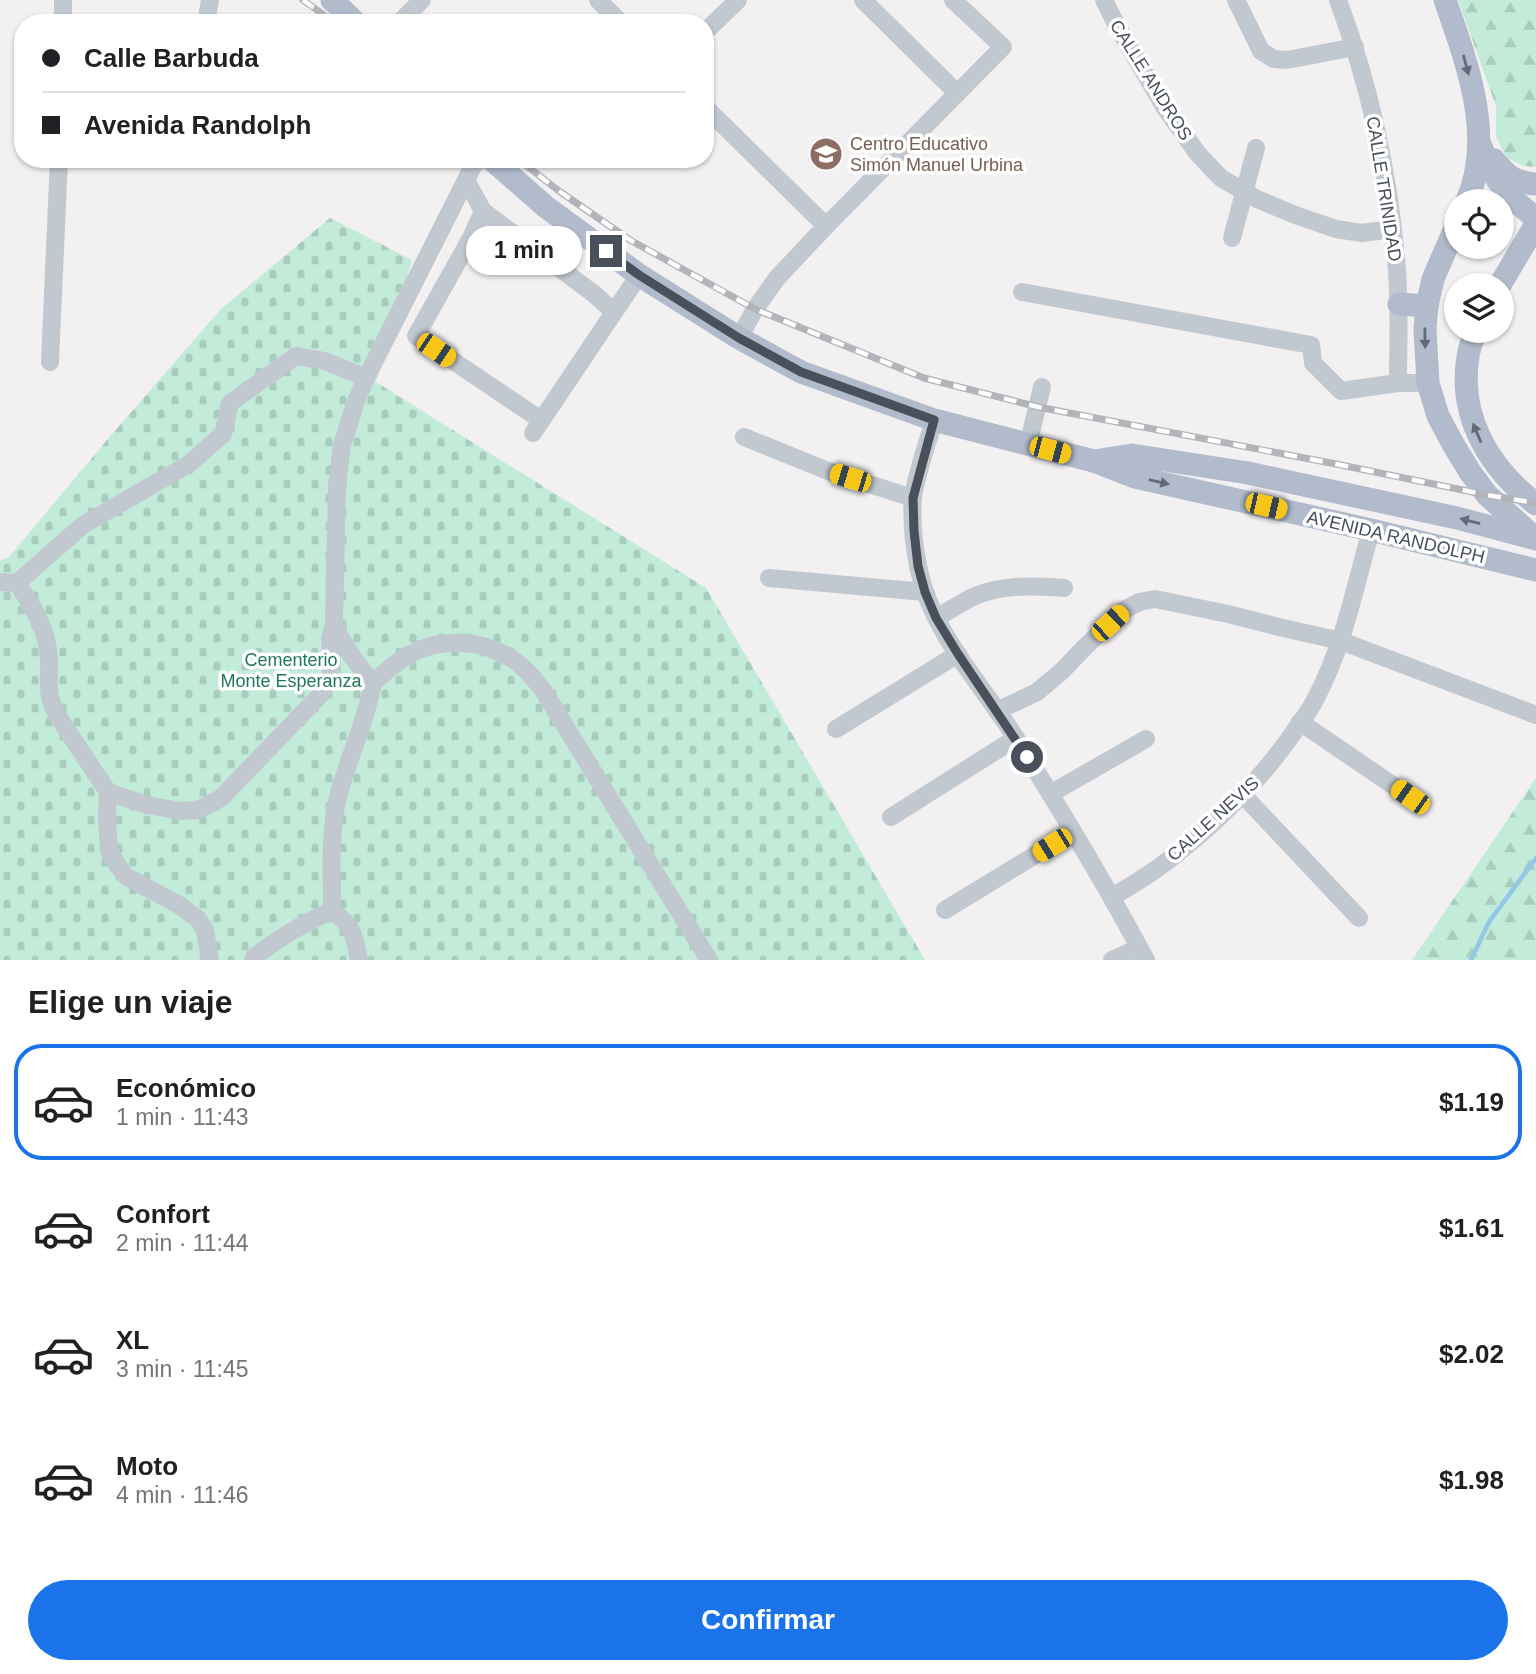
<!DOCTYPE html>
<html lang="es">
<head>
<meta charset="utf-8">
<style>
	body { margin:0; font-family:Helvetica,sans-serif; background:#f2f2f2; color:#202124; height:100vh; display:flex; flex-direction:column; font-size:26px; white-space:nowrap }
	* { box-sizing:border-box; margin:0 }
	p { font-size:23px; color:#757577 }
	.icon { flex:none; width:38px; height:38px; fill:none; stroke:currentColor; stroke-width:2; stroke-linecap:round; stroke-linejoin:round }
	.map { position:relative; height:960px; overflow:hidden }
	.details { display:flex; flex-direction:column; background:#fff; flex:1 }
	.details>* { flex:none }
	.hud { position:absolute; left:14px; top:14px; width:700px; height:154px; border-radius:28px; box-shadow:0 2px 5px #0004; display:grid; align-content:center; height:154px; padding:0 28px; background:#fff }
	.buttons { position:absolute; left:1444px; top:189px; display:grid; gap:14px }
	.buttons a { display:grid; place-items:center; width:70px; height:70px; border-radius:50%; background:#fff; box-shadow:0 2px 5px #0004; font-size:35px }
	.end { position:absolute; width:32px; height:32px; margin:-16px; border:9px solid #49505c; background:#fff; box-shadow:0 0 0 4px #fff }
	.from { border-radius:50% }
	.bubble { position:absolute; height:49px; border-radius:24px; background:#fff; box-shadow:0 2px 5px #0004; font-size:23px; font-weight:700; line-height:49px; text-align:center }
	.car { position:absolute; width:21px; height:42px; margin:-21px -10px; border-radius:9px; box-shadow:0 0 5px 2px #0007; background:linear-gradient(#f5c518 24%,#345 0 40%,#f5c518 0 76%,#345 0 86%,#f5c518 0) }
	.hud b { display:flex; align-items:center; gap:24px; height:66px; font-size:26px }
	.hud b+b { border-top:2px solid #e0e0e0 }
	.hud i { width:18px; height:18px; background:#202124 }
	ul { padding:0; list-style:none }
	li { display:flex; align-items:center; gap:21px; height:116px; margin:0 14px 10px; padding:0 14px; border:4px solid transparent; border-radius:28px }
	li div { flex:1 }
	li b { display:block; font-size:26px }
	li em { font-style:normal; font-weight:700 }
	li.on { border-color:#1a73e8 }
	li>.icon { width:63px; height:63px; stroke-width:1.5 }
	h2 { padding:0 28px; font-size:32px; line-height:84px }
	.primary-button { display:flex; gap:14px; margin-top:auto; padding:14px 28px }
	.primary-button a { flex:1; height:80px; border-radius:42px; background:#1a73e8; color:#fff; font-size:28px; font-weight:700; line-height:80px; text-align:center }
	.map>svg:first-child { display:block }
</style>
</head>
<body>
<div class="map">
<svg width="1536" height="960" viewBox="0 0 1536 960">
	<defs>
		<pattern id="forest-firs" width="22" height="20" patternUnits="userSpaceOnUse" patternTransform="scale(1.75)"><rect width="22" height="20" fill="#c2ecd9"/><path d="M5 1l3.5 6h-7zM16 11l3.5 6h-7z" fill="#a8ccbd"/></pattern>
		<pattern id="cemetery-stones" width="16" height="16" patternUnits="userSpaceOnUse" patternTransform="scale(1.75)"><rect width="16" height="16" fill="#c2ecd9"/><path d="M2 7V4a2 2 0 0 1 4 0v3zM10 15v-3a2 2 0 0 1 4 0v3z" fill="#a8ccbd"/></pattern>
	</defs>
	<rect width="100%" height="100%" fill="#f2f0f0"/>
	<g fill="url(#forest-firs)">
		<polygon points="1458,0 1536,0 1536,167 1524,166 1507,158 1496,137 1496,106"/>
		<polygon points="1536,778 1536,960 1412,960"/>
	</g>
	<polygon fill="url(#cemetery-stones)" points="330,218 412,260 376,382 706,588 925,960 0,960 0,560 8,558 113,433 221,309"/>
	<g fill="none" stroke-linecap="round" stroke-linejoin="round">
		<polyline stroke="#92c7e6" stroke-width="4.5" points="1471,960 1489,922 1536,858"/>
		<g stroke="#c1c8d0" stroke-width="18">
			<polyline points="598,0 621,23"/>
			<polyline points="863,0 957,93"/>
			<polyline points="1104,0 1117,26 1165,108 1198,154 1221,178 1257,199 1298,216 1336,229 1362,233 1392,229"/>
			<polyline points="1236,0 1261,51 1274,59 1287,60 1355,47"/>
			<path d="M1338,0C1370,86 1390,179 1397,271C1400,308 1398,345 1398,383"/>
			<polyline points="63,23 63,0"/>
			<polyline points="206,23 210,0"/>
			<polyline points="399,23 422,0"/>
			<polyline points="705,32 738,0"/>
			<polyline points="705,107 826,226"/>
			<polyline points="466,180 483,211 594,294 614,312"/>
			<polyline points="483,211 471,238 416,336 541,420"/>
			<polyline points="1232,238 1256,148"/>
			<polyline points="1022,292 1311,345 1313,363 1341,391 1398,383 1428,383"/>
			<polyline points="739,338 755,309 777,278 826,226 1003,47 953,0"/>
			<polyline points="50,362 59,159"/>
			<path d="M934,420C927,445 917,472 913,497C911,519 914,545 918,566C931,633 982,684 1017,740C1062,812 1106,885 1146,960"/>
			<polyline points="533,433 639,275"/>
			<polyline points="744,437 828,471 913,498"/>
			<polyline points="1028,445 1042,387"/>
			<polyline points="769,578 925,592"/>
			<polyline points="0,582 17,583 83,525 189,464 223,434 230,403 296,356 325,361 366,378"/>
			<path d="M17,583C33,606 48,631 49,660C50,683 45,692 57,715L108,792L107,820L109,850L118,866L127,877L179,905L198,919L205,930L210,960"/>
			<path d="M936,618C949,611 962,602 975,596C1005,584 1034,586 1064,588"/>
			<path d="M373,683C384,673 395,663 408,655C440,637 481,639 512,659C525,667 534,679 543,690L709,960"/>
			<polyline points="997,711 1037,692 1062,671 1083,649 1124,610 1139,602 1155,599 1228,614 1279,627 1341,641 1536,715"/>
			<polyline points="1300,722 1410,797"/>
			<polyline points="836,729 958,654"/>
			<polyline points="108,792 147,805 181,811 198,810 221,798 321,694 328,681 332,669 330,639 334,624"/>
			<polyline points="1050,794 1146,739"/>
			<polyline points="1243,795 1359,918"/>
			<polyline points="891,817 1016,738"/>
			<path d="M1112,897C1129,887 1146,877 1162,865C1213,827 1260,782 1296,729C1303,719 1311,709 1316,698C1344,645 1355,587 1371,530"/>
			<polyline points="945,910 1073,832"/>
			<path d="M253,960L254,957C281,937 301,924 332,911"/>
			<path d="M359,960C354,934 354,927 332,911C332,873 329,834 338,797C348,758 366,722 373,683C357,664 344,647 334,624L337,486L342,445L356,401L366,378L473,166L480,159"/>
			<polyline points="1112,960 1139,948"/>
		</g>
		<g stroke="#b1bbcc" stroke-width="23">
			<polyline points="332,0 356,23"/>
			<path d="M1445,0C1467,63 1495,136 1467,201"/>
			<path d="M1480,144C1493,179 1506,196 1536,218"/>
			<polyline points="491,159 546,207 639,275 739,338 801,372 934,420 1094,461 1135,477 1371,530 1536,570"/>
			<path d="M1494,160C1508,177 1514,182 1536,184"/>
			<polyline points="1456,226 1433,279 1427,306 1425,329 1428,383 1438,416 1453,444 1470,472 1487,495 1536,539"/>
			<polyline points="1500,285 1536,224"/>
			<polyline points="1399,304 1427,306"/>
			<path d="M1475,331C1473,339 1469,348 1468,357C1458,417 1490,469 1536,504"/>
			<polyline points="1094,461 1132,455 1248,473"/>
		</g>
		<defs>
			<g id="rail">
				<polyline points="303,0 335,23"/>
				<polyline points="518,159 559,191 630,240 755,309 924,378 1038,407 1336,464 1487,495 1536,503"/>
			</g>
		</defs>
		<use href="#rail" stroke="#b2b4b9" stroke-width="7"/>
		<use href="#rail" stroke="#fff" stroke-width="4.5" stroke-dasharray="13" stroke-linecap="butt"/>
		<polyline stroke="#b1bbcc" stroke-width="23" points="1248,473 1457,518 1536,539"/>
	</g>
	<defs><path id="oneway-solid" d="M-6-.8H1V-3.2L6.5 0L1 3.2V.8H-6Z" transform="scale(1.75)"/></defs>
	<g fill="#636b78">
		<use href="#oneway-solid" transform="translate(1466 65) rotate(75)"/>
		<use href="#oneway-solid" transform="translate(1425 338) rotate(89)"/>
		<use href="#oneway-solid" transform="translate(1477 433) rotate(-113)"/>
		<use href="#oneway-solid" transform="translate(1159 482) rotate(13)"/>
		<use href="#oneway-solid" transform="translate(1470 521) rotate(-166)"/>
	</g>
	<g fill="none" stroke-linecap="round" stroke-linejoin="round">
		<polyline stroke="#49505c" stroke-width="9" points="606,251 639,275 739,338 801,372 934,420 913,498 914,531 918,566 925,592 936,618 958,654 1027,757"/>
	</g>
	<defs>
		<symbol id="school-disc" viewBox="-11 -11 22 22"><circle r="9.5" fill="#8d6e63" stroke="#fff"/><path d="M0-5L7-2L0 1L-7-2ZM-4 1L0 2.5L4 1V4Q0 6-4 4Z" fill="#fff"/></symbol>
	</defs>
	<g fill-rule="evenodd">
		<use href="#school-disc" x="807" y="135" width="38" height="38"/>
	</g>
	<g text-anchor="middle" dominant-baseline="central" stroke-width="7" stroke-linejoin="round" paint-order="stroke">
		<g font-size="18" fill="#49505c" stroke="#fff">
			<text transform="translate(1151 80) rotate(58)">CALLE ANDROS</text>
			<text transform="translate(1384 189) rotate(81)">CALLE TRINIDAD</text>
			<text transform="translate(1396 537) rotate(13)">AVENIDA RANDOLPH</text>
			<text transform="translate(1213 819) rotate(-42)">CALLE NEVIS</text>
		</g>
		<g font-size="18" fill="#785e54" stroke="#fff" text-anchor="start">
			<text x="850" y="144">Centro Educativo<tspan x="850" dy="21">Simón Manuel Urbina</tspan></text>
		</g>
		<g font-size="18" fill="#1e7959" stroke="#fff">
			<text x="291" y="660">Cementerio<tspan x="291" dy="21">Monte Esperanza</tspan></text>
		</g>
	</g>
</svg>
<div class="buttons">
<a><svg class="icon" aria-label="locate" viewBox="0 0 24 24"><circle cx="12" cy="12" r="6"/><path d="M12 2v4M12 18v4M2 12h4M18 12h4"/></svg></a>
<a><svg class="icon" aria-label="layers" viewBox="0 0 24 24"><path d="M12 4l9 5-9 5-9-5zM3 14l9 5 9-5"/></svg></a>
</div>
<i class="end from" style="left:1027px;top:757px"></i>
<i class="end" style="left:606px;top:251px"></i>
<div class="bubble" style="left:466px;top:226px;width:116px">1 min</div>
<i class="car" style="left:436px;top:350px;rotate:124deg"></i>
<i class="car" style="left:1050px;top:450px;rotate:105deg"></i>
<i class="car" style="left:850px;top:478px;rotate:287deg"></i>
<i class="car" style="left:1266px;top:506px;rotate:103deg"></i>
<i class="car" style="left:1110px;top:623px;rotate:47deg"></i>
<i class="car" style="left:1410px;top:797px;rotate:305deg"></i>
<i class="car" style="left:1052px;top:845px;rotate:238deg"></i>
<div class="hud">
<b><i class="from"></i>Calle Barbuda</b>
<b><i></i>Avenida Randolph</b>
</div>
</div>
<section class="details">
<h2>Elige un viaje</h2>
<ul>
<li class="on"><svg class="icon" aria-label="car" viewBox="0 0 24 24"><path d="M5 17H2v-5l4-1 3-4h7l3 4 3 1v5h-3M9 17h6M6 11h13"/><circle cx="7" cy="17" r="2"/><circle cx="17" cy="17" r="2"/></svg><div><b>Económico</b><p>1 min · 11:43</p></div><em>$1.19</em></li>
<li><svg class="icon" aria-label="car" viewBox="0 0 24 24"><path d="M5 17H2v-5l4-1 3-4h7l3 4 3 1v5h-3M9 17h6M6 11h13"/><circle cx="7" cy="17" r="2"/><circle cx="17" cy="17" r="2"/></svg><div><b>Confort</b><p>2 min · 11:44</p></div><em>$1.61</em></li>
<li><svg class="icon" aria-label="car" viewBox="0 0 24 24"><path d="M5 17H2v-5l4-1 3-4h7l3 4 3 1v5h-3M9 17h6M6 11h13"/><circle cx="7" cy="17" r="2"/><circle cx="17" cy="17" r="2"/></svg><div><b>XL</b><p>3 min · 11:45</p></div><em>$2.02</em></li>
<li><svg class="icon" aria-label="car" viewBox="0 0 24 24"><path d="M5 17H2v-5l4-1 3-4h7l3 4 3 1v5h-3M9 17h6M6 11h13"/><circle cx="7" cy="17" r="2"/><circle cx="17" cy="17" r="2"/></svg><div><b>Moto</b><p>4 min · 11:46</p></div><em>$1.98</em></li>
</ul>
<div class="primary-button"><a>Confirmar</a></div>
</section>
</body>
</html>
